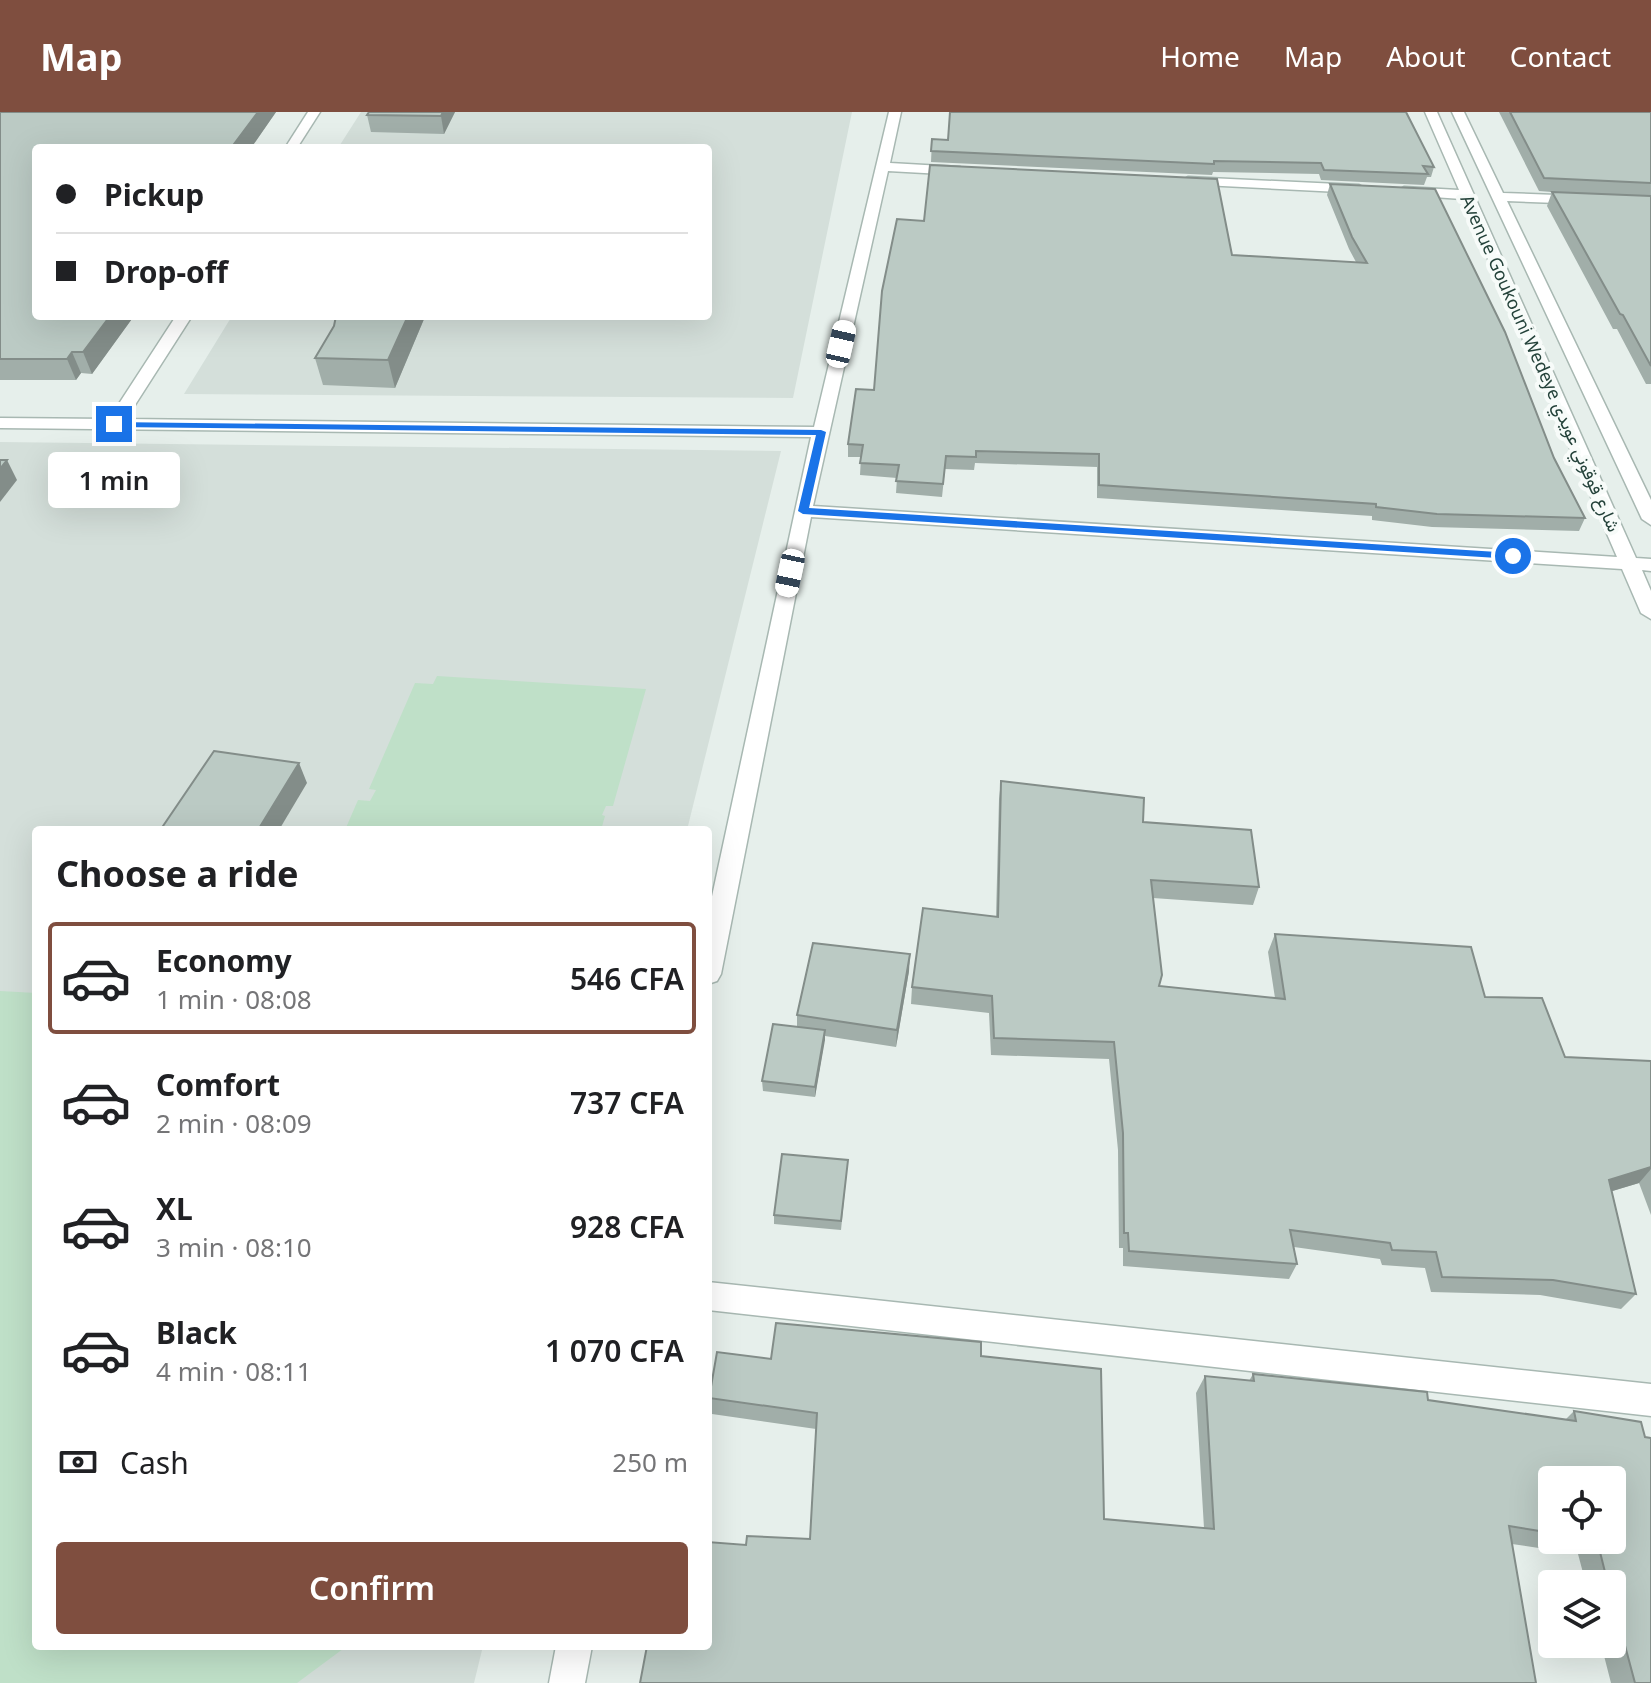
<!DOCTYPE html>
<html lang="en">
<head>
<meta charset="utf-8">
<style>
	body { margin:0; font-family:"Noto Sans",Vazirmatn,sans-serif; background:#f6f6f6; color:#202124; height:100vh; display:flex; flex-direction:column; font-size:30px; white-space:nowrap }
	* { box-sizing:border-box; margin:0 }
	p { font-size:26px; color:#757577 }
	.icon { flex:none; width:44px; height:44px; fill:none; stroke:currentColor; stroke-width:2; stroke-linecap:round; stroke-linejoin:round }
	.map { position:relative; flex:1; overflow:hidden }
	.details { position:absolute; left:32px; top:714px; width:680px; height:824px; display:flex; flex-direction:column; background:#fff; border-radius:8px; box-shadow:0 8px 32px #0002 }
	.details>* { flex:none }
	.guide { position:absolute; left:32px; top:32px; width:680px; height:176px; border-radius:8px; box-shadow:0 8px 32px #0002; display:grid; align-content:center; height:176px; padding:0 24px; background:#fff }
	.fabs { position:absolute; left:1538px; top:1354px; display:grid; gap:16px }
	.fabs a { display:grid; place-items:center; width:88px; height:88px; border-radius:8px; background:#fff; box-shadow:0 8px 32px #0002; font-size:40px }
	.end { position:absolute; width:36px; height:36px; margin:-18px; border:10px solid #1a73e8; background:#fff; box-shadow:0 0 0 4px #fff }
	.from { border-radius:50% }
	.bubble { position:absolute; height:56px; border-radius:8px; background:#fff; box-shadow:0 8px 32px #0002; font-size:26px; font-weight:600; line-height:56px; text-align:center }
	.car { position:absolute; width:24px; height:48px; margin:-24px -12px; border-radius:10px; box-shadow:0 0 6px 2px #0007; background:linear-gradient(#fff 24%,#345 0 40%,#fff 0 76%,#345 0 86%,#fff 0) }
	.guide b { display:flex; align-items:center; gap:28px; height:76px; font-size:30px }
	.guide b+b { border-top:2px solid #e0e0e0 }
	.guide i { width:20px; height:20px; background:#202124 }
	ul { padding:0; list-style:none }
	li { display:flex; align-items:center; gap:24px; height:112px; margin:0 16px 12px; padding:0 8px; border:4px solid transparent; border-radius:8px }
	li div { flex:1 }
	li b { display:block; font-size:30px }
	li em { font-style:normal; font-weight:600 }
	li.selected { border-color:#7f4e3f }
	li>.icon { width:72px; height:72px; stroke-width:1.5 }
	h2 { padding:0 24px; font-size:36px; line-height:96px }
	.pay { display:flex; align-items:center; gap:20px; height:88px; padding:0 24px; font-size:30px }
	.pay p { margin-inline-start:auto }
	.cta { display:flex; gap:16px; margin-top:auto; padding:16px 24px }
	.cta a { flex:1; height:92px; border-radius:8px; background:#7f4e3f; color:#fff; font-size:32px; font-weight:600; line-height:92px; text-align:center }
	header { display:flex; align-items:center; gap:48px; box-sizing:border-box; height:112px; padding:0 40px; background:#7f4e3f; color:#fff }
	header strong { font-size:38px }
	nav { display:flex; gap:44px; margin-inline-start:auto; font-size:28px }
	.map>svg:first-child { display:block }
</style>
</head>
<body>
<header>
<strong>Map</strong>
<nav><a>Home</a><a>Map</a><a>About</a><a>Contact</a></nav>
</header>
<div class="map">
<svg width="1651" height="1571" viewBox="0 0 1651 1571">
	<rect width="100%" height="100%" fill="#e6efeb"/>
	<g fill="#d4dfda">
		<polygon points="361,0 852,0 793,286 184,282 232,204 708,204 708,36 338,36"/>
		<polygon points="0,330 781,339 687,718 36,718 36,1534 483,1534 474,1571 0,1571"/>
	</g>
	<g fill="#bfe0c8">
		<polygon points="437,564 646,577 613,694 606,694 602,703 605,704 601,718 345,718 358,688 370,689 376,678 369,677 415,571 433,572"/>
		<polygon points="0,879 36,881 36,1534 347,1534 297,1571 0,1571"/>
	</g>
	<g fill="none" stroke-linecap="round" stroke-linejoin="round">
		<defs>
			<g id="minor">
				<polygon points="308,0 320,0 297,36 285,36"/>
				<polygon points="889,0 901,0 890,51 960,55 967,59 960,63 888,59 813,394 1617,445 1462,87 1404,83 1397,79 1404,75 1459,78 1425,0 1437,0 1636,446 1651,447 1651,459 1642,458 1651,479 1651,507 1641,501 1622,457 811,405 721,862 717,869 708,872 708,803 811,325 0,316 0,306 109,307 176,204 192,204 126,307 814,315"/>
				<polygon points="1452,0 1464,0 1503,81 1583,84 1590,88 1583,92 1507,89 1651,388 1651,413 1642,407"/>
				<polygon points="1188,65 1359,73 1366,77 1359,81 1183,72 1181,69"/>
				<polygon points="708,1170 1651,1272 1651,1304 708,1198"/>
				<polygon points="556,1534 592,1534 585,1571 549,1571"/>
			</g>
		</defs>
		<use href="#minor" stroke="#a8b8b2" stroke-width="3"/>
		<use href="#minor" fill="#fff" fill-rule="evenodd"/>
	</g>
	<g fill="#a1aea9" fill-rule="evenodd">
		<polygon points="0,0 276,0 251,36 36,36 134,204 92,262 81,261 76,268 0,268"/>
		<polygon points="455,0 444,22 371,20 367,3"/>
		<polygon points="1499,0 1651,0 1651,272 1646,272 1617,217 1613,217 1547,94 1552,80 1539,79"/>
		<polygon points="932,27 1434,55 1431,65 1427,65 1424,73 1321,68 1319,62 1213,60 1212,63 931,50"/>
		<polygon points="1330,72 1554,346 1585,406 1579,419 1432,415 1372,408 1372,404 1097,386 1097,355 975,351 974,358 945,357 942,385 896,381 897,366 860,363 861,345 848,345 848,332 874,278 1232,143 1356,150 1349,137 1327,83"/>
		<polygon points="424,207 395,276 323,273 315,246 334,214"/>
		<polygon points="1001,669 1143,710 1259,775 1253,793 1153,786 1159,874 1275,886 1268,840 1275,822 1485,885 1565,945 1651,949 1651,1103 1639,1071 1612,1079 1636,1182 1621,1197 1540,1183 1431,1180 1425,1156 1382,1153 1380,1147 1294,1135 1297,1152 1289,1167 1123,1154 1123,1136 1119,1136 1118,1038 1109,947 991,943 989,901 911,892 912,875 996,805 999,687"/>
		<polygon points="909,859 896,935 825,924 815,985 763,979 762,969 797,915 797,903"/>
		<polygon points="848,1048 841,1118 774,1112 774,1103"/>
		<path d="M776,1211L981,1230V1244L1101,1257L1104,1407L1204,1416L1196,1281L1205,1264L1249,1269L1253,1262L1320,1269L1427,1280L1428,1288L1565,1308L1574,1299L1641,1310L1645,1325L1651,1326V1571H1611L1601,1532H1612V1472H1586L1578,1442L1512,1432L1536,1571H640L647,1534H708V1430L746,1433L747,1424L810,1427L816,1317L712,1302L709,1286L717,1240L771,1247ZM1552,1368H1612V1428H1552Z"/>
	</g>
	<g fill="#838d89">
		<polygon points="258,0 276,0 251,36 231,36"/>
		<polygon points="443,0 455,0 444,22 441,4"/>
		<polygon points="110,204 134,204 92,262 83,240"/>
		<polygon points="408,204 424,204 424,207 395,276 388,248"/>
		<polygon points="72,240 81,261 76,268 67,247"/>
		<polygon points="7,348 17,368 0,390 0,357"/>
		<polygon points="299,651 307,671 279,718 258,718"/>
		<polygon points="910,842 909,859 896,935 897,918"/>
		<polygon points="825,918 825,928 815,985 815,975"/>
		<polygon points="1651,1055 1651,1057 1639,1071 1596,1084 1609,1068"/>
	</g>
	<g fill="#bbcac4" stroke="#838d89" stroke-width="2">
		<polygon points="0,0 258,0 231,36 36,36 36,204 110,204 83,240 72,240 67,247 0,247"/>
		<polygon points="369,0 443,0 441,4 367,3"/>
		<polygon points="950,0 1406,0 1434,55 1423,54 1428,62 1324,58 1321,51 1214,49 1214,52 931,39 932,27 948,28"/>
		<polygon points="1510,0 1651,0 1651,71 1544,66"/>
		<polygon points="930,53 1217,67 1232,143 1367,151 1352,125 1330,72 1435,77 1505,220 1554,346 1585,406 1437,402 1376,395 1376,392 1099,373 1099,342 976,339 976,345 946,344 943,372 896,369 899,353 860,351 863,333 848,332 856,277 874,278 882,179 897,107 924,109"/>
		<polygon points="1552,80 1651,84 1651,254 1623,203 1620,202"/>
		<polygon points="336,204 408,204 388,248 315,246 334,214"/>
		<polygon points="0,348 7,348 0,357"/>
		<polygon points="214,639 299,651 258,718 161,717"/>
		<polygon points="1001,669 1144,686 1143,710 1251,718 1259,775 1151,768 1162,863 1159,874 1285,887 1275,822 1471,835 1485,885 1542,886 1565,945 1651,949 1651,1055 1609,1068 1636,1182 1553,1168 1442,1165 1436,1140 1392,1138 1390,1131 1290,1118 1297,1152 1129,1139 1128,1121 1124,1121 1123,1021 1114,930 994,926 992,884 912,875 923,796 998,805"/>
		<polygon points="813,831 910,842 897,918 797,903"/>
		<polygon points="773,912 825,918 815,975 762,969"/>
		<polygon points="782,1042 848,1048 841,1109 774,1103"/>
		<polygon points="776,1211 981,1230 981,1244 1101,1257 1104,1407 1214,1417 1205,1264 1254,1269 1253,1262 1320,1269 1427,1280 1428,1288 1576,1309 1574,1299 1641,1310 1645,1325 1651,1326 1651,1571 1635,1571 1612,1485 1612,1472 1608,1472 1597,1428 1612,1428 1612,1368 1552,1368 1552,1421 1509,1414 1536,1571 640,1571 647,1534 708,1534 708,1430 746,1433 747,1424 810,1427 817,1301 709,1286 717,1240 771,1247"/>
	</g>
	<polygon fill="#1a73e8" points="111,310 821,318 826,320 809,396 1513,441 1518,444 1513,447 803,402 798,399 816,323 114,315"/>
	<g text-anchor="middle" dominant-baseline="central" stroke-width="8" stroke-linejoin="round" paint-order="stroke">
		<g font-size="18" fill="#24423a" stroke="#f7fbf9">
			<text transform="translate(1541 251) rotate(66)">Avenue Goukouni Wedeye شارع قوقوني عويدي</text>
		</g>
	</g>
</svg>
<div class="fabs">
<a><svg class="icon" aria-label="locate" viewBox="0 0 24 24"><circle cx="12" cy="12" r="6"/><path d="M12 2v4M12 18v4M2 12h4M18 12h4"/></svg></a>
<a><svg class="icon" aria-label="layers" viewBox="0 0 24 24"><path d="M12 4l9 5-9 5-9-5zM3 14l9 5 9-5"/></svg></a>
</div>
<i class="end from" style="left:1513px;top:444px"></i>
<i class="end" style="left:114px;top:312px"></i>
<div class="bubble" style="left:48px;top:340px;width:132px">1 min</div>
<i class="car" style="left:841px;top:232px;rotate:13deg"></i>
<i class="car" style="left:790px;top:461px;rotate:192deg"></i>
<div class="guide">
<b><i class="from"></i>Pickup</b>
<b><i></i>Drop-off</b>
</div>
<section class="details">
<h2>Choose a ride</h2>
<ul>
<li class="selected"><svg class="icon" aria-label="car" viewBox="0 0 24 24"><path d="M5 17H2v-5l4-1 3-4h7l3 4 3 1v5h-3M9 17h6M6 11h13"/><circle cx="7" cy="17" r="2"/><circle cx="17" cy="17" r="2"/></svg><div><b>Economy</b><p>1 min · 08:08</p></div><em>546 CFA</em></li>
<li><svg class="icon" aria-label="car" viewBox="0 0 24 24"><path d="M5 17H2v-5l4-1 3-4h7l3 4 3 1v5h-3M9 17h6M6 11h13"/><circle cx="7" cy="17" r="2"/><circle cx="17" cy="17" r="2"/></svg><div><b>Comfort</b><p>2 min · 08:09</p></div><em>737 CFA</em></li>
<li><svg class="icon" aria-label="car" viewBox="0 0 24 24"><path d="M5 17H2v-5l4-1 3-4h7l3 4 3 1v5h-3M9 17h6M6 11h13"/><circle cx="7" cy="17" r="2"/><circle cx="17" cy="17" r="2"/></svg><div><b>XL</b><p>3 min · 08:10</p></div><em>928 CFA</em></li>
<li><svg class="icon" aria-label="car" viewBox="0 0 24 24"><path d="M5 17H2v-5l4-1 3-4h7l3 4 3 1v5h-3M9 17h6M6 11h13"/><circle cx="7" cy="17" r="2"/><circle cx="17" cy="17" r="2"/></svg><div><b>Black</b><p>4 min · 08:11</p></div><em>1 070 CFA</em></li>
</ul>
<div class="pay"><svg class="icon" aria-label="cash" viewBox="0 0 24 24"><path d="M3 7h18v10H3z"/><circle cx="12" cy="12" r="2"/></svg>Cash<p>250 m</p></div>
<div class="cta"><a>Confirm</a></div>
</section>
</div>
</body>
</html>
